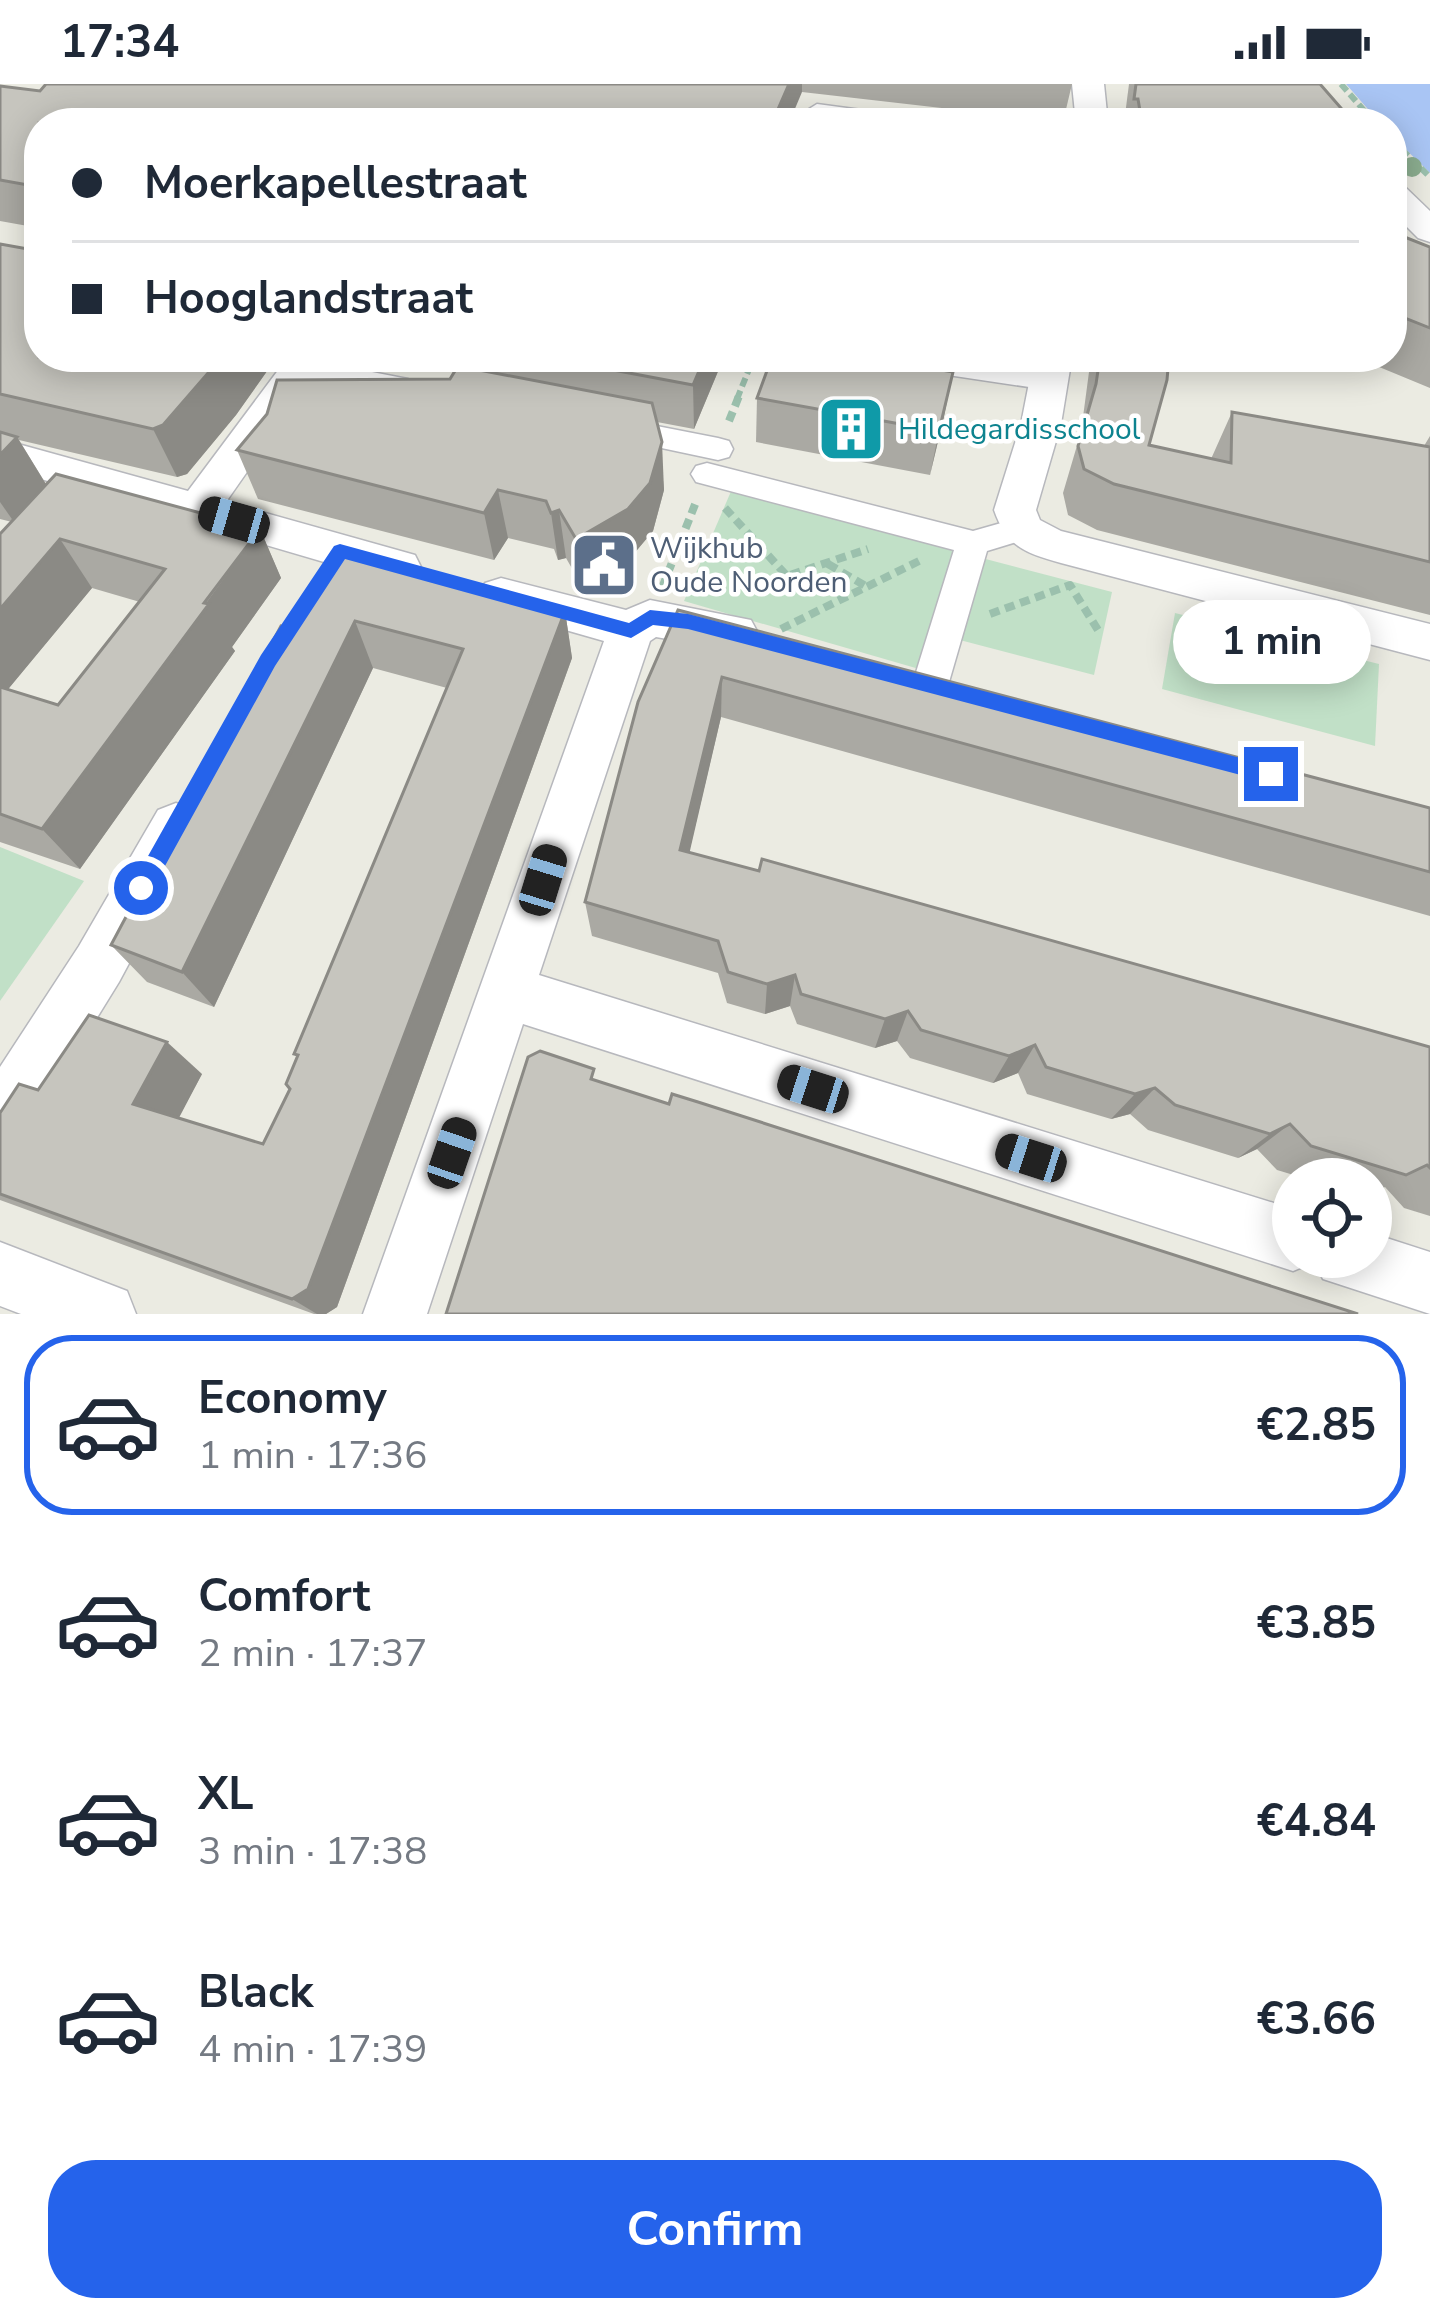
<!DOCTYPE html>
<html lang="en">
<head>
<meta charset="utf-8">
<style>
	body { margin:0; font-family:"Nunito Sans",sans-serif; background:#f2f2f3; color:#1f2937; height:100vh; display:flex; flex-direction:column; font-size:45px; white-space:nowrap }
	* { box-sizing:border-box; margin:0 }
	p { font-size:39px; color:#747a83 }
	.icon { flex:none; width:66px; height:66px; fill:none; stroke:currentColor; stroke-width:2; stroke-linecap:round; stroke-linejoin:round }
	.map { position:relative; height:1230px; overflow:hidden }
	.drawer { display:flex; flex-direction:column; background:#fff; flex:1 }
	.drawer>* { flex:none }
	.top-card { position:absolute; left:24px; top:24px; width:1383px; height:264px; border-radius:48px; box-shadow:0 6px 30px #0003; display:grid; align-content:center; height:264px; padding:0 48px; background:#fff }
	.tools { position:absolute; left:1272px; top:1074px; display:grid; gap:24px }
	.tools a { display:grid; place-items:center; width:120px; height:120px; border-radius:50%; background:#fff; box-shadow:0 6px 30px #0003; font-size:60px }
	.end { position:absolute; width:54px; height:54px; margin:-27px; border:15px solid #2563eb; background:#fff; box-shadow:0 0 0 6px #fff }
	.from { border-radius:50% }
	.bubble { position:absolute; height:84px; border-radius:42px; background:#fff; box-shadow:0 6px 30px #0003; font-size:39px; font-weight:700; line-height:84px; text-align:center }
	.car { position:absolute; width:36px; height:72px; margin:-36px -18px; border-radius:15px; box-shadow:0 0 9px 3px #0007; background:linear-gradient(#222 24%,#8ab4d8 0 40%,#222 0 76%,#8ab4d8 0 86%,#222 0) }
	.top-card b { display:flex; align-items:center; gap:42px; height:114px; font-size:45px }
	.top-card b+b { border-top:3px solid #e0e1e3 }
	.top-card i { width:30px; height:30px; background:#1f2937 }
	ul { padding:21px 0 0; list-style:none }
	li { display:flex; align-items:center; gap:36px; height:180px; margin:0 24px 18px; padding:0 24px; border:6px solid transparent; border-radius:48px }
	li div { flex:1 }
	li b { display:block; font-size:45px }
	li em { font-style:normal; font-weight:700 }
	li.active { border-color:#2563eb }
	li>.icon { width:108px; height:108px; stroke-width:1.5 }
	.button { display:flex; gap:24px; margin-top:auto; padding:24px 48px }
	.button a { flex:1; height:138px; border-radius:48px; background:#2563eb; color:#fff; font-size:48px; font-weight:700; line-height:138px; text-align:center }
	.status { display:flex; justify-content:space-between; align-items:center; height:84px; padding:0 60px; background:#fff; direction:ltr }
	.status svg { height:33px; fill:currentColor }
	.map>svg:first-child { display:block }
</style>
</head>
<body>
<div class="status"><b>17:34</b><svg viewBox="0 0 49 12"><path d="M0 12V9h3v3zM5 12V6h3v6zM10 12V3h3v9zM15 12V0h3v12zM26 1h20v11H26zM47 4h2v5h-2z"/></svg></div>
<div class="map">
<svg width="1430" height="1230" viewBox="0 0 1430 1230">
	<rect width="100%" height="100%" fill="#ebebe2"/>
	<g fill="#c1e0c7">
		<polygon points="732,405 961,466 926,587 684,517"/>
		<polygon points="978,473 1112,508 1094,591 956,555"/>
		<polygon points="1175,529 1379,580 1375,662 1162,605"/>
		<polygon points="0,763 84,797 0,917"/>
	</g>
	<polygon fill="#a9c5f4" points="1346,0 1430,0 1430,89 1392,52 1392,39 1380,39"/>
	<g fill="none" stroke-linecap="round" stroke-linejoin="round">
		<defs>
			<g id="pedestrian">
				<polygon points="931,273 1049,286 1064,296 1049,306 941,290 931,287 926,280"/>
				<polygon points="300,274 408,295 423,305 408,315 290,291 285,284"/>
				<polygon points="616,334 718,354 729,357 733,365 729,373 718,376 605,352 601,345 605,338"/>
				<polygon points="707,379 973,447 1022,433 1033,437 1038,445 1033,453 987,467 949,598 944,608 931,612 918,608 913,598 954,466 696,398 691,390 696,382"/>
			</g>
			<g id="minor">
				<polygon points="1072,0 1104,0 1108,39 1076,39"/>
				<polygon points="817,20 884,29 900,39 806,37 801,30"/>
				<polygon points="1392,99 1404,102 1430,127 1430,158 1418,154 1392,128"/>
				<polygon points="288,273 327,273 226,418 415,471 421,483 415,495 399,500 0,383 0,355 188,407"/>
				<polygon points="884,273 956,273 960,280 955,289 941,293 889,282"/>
				<path d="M1034,273H1072L1061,340L1036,426L1040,436L1061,447L1430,540V576L1061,479C1025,469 1007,463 994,426L1021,340Z"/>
				<polygon points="501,494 626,526 650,516 751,536 758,549 751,562 735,567 656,553 650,557 539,891 1293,1125 1293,1173 1371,1173 1371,1149 1430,1168 1430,1230 1323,1195 1315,1178 1293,1187 523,940 427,1230 363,1230 604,557 485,523 478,511 485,499"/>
				<polygon points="176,719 194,726 202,742 194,758 119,898 21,1057 0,1066 0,983 79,862 158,726"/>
				<polygon points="0,1158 127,1207 136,1230 21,1230 0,1222"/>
			</g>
		</defs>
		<use href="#pedestrian" stroke="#b7b8bd" stroke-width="3"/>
		<use href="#minor" stroke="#b7b8bd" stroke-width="3"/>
		<g stroke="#9bc0ad" stroke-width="6" stroke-dasharray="9 4.5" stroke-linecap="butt">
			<polyline points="1341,0 1375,39"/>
			<polyline points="1392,56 1430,93"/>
			<polyline points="737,315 754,273"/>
		</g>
		<g stroke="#9bc0ad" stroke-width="8" stroke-dasharray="10 6" stroke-linecap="butt">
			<polyline points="729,337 739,312"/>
			<polyline points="725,424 787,492 868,465"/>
			<polyline points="828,480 869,504"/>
			<polyline points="662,504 696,418"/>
			<polyline points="990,530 1070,501 1101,551"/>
			<polyline points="781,545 919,477"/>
		</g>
		<use href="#pedestrian" fill="#fff" fill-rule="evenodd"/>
		<use href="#minor" fill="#fff" fill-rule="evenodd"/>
	</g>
	<circle fill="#8cae90" cx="1412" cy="83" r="10"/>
	<g fill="#aaa9a3" fill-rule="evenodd">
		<polygon points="46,0 1072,0 1063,38 802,8 39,39 39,144 0,137 0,2 40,7"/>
		<polygon points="1129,0 1320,0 1354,39 1124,39"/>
		<polygon points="1392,148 1430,163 1430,304 1355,273 1392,273"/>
		<path d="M0,160L39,273H277L236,331L187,390L177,393L19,356L46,400L260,445L281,494L232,563L235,567L80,785L0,758V450L12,438L0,435ZM92,504L140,518L58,621L8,605Z"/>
		<polygon points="400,273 724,273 694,345 657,338 664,406 653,447 632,472 582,502 566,474 558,476 554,465 508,454 494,476 258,415 237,366 450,295 457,284"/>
		<polygon points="1091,273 1169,273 1149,361 1211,375 1232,328 1424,362 1430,352 1430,531 1097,446 1068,431 1063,409 1081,348"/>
		<polygon points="896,278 944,332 930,391 756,358 757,314"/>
		<polygon points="340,466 565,527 572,574 337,1223 326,1230 314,1230 0,1116 0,1029 38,1006 202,990 178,1034 263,1060 290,1005 297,973 294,970 447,604 373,584 214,923 147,898 111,861 287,543"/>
		<polygon points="678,526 1430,724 1430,832 721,633 689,768 1430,963 1430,1132 1404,1124 1385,1103 1371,1110 1371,1095 1307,1095 1277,1086 1257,1065 1238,1074 1148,1046 1130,1030 1111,1035 1027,1010 1018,989 993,999 910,974 897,957 875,964 797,940 790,922 765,930 727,919 718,889 592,852 585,818"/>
	</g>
	<g fill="#8b8a85">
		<polygon points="789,0 802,0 802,8 789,39 772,39"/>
		<polygon points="222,273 277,273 236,331 187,390 177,393 153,345"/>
		<polygon points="705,273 724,273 694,345 693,301"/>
		<polygon points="953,288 944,332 930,391 939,347"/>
		<polygon points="17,353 47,402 14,438 0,418 0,371"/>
		<polygon points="662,358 664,406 653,447 632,472 582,502 576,455"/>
		<polygon points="498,406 508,454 494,476 484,429"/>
		<polygon points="559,426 566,474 558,476 551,429"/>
		<polygon points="260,445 281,494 232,563 235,567 80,785 42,745"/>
		<polygon points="60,455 92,504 0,615 0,525"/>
		<polygon points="565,527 572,574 337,1223 326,1230 317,1230 292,1215"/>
		<polygon points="355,537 373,584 214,923 182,888"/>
		<polygon points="722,593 721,633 682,801 680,766"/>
		<polygon points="795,891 790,922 765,930 767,900"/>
		<polygon points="908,927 897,957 875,964 885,935"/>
		<polygon points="167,958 202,990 171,1049 133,1020"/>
		<polygon points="1035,961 1018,989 993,999 1009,972"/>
		<polygon points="1155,1004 1130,1030 1111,1035 1135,1010"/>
		<polygon points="1290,1040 1257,1065 1238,1074 1270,1050"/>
	</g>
	<g fill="#c6c5be" stroke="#8b8a85" stroke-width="3">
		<polygon points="46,0 789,0 772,39 39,39 39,103 0,96 0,2 40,7"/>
		<polygon points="1136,0 1320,0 1354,39 1142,39 1138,15 1134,15"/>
		<polygon points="1392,148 1430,163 1430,244 1392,229"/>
		<polygon points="0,160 39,167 39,273 222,273 163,341 153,345 0,310"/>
		<polygon points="544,273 705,273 693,301"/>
		<polygon points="772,273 896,273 895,278 953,288 939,347 757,314"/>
		<polygon points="1100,273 1169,273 1167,296 1149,361 1231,379 1232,328 1430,363 1430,478 1114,400 1084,385 1078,362 1096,300"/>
		<polygon points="458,282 652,319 662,358 650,399 628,425 576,455 559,426 551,429 546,417 498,406 484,429 237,366 267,330 277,296 450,295"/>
		<polygon points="0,348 17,353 0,371"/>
		<polygon points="56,390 260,445 204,519 209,520 42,745 0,730 0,603 58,621 165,485 60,455 0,525 0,450"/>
		<polygon points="340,466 565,527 308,1205 292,1215 0,1110 0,1029 19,1000 38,1006 89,931 167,958 133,1020 263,1060 290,1005 286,1000 298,971 294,970 463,565 355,537 182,888 111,861 281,542 287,543"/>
		<polygon points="678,526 1430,724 1430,788 722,593 680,766 759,787 762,775 1430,963 1430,1084 1427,1081 1406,1091 1311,1062 1290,1040 1270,1050 1175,1021 1155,1004 1135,1010 1046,983 1035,961 1009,972 921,946 908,927 885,935 801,910 795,891 767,900 728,888 718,857 585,818 638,618"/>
		<polygon points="540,967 594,985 591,995 669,1020 672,1010 698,1018 1358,1230 446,1230 528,973"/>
	</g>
	<polygon fill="#2563eb" points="340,460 629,539 650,526 688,530 1271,682 1281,690 1271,699 688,545 653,541 631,554 345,475 275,582 149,811 134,811 134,797 261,571 334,462"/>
	<defs>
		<symbol id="building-square" viewBox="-11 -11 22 22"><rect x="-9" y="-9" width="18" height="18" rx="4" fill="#0f9aa8" stroke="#fff"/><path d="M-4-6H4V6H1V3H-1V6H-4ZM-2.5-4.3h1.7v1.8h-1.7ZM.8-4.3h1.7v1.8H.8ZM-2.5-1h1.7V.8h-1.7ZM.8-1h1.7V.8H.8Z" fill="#fff"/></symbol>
		<symbol id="civic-square" viewBox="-11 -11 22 22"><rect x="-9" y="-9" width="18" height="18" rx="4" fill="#5c6f8a" stroke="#fff"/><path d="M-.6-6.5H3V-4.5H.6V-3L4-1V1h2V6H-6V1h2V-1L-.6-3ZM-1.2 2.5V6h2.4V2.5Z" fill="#fff"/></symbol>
	</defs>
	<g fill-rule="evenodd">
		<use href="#building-square" x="813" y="307" width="76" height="76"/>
		<use href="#civic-square" x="566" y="443" width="76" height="76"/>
	</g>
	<g text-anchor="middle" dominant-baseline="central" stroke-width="9" stroke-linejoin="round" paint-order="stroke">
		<g font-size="30" fill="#0d838f" stroke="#fff" text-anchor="start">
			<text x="898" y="345">Hildegardisschool</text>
		</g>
		<g font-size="30" fill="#4e5e75" stroke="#fff" text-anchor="start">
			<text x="650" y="464">Wijkhub<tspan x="650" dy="34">Oude Noorden</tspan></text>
		</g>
	</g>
</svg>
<div class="tools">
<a><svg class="icon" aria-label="locate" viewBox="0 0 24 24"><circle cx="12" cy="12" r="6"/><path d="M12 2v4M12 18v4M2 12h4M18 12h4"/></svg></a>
</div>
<i class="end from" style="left:141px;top:804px"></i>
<i class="end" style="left:1271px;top:690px"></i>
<div class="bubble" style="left:1173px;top:516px;width:198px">1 min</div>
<i class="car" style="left:234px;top:436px;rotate:286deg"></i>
<i class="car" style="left:543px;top:796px;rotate:17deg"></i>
<i class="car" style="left:813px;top:1005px;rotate:288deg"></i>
<i class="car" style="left:452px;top:1069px;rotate:19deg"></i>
<i class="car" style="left:1031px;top:1074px;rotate:288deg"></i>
<div class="top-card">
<b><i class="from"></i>Moerkapellestraat</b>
<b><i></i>Hooglandstraat</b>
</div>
</div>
<section class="drawer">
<ul>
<li class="active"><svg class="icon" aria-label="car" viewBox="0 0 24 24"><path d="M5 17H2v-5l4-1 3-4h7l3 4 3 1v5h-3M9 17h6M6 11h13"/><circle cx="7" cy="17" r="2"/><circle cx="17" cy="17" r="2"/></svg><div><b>Economy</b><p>1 min · 17:36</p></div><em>€2.85</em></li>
<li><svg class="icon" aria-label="car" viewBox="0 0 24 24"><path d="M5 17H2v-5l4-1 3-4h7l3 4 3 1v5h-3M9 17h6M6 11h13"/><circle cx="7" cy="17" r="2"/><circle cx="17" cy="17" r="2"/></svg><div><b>Comfort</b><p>2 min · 17:37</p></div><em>€3.85</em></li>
<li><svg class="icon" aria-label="car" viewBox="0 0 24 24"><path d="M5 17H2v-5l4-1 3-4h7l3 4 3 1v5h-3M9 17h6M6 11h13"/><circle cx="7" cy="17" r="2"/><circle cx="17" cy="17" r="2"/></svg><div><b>XL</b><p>3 min · 17:38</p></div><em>€4.84</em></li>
<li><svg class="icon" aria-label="car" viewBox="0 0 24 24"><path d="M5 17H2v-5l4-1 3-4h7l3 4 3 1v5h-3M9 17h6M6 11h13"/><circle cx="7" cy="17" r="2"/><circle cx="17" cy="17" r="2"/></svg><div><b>Black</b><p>4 min · 17:39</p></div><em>€3.66</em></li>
</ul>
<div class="button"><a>Confirm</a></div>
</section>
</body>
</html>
